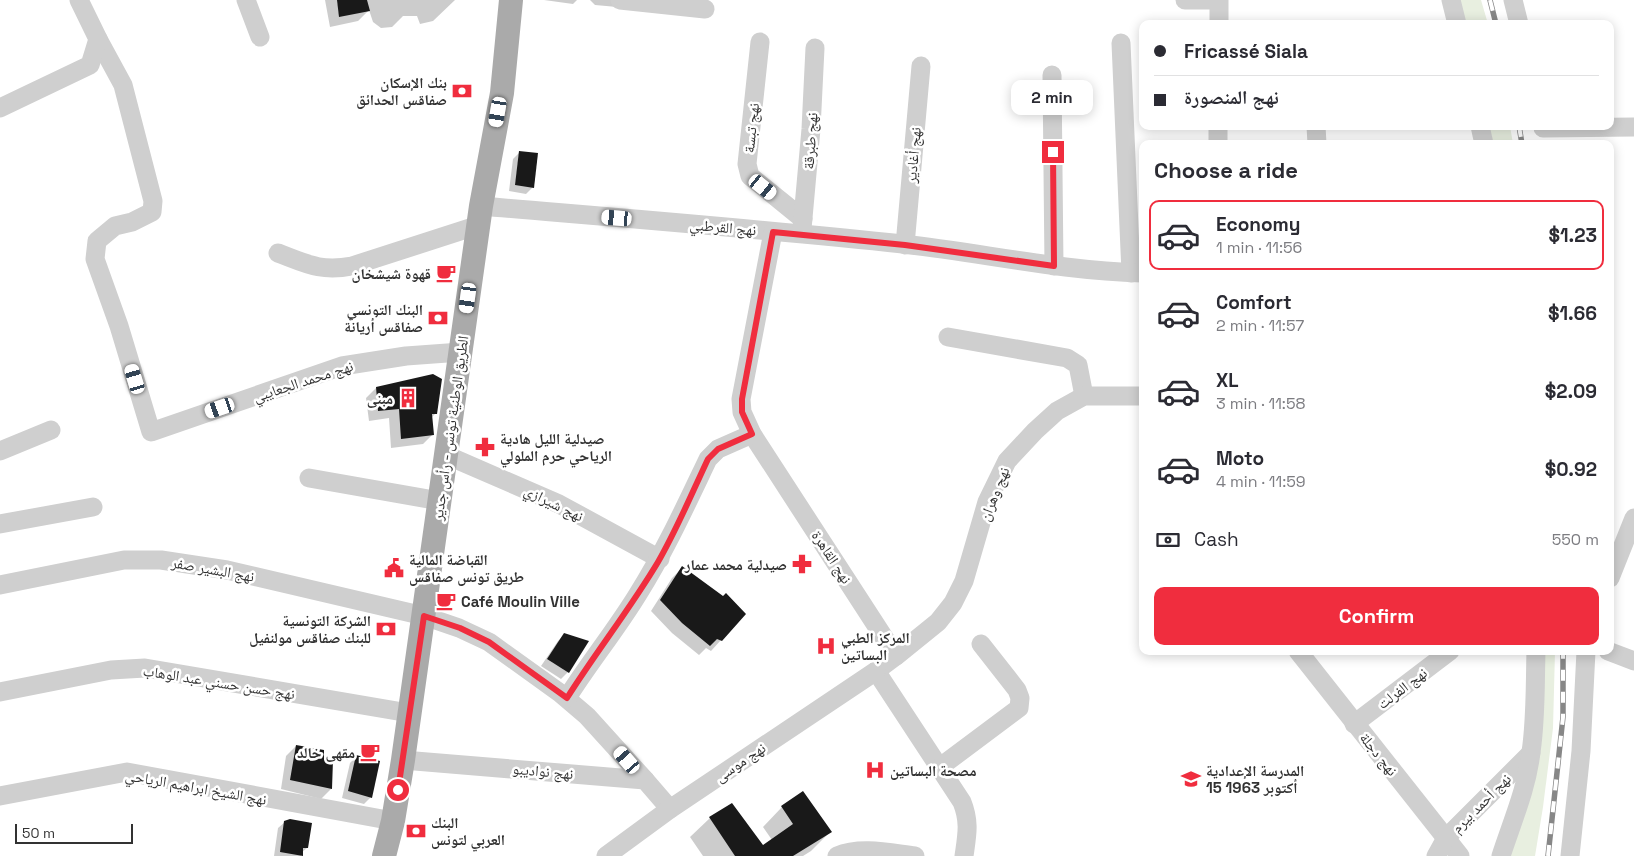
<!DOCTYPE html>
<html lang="en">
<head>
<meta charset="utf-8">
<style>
	body { margin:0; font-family:"Space Grotesk","Noto Naskh Arabic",sans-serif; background:#f2f2f3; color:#2b2b33; height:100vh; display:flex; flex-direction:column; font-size:19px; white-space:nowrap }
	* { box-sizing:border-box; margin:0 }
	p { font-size:16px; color:#7c7c81 }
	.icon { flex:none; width:28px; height:28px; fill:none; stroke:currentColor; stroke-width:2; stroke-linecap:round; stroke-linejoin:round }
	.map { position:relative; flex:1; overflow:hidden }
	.panel { position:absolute; left:1139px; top:140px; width:475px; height:515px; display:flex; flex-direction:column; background:#fff; border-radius:10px; box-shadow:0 2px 12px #0003 }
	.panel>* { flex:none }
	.hud { position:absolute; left:1139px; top:20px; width:475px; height:110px; border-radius:10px; box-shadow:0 2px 12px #0003; display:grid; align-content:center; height:110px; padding:0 15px; background:#fff }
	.scale { position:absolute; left:15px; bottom:12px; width:118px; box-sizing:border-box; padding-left:5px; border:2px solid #323232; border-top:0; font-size:14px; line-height:18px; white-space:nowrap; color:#323232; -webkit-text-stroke:4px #fff; paint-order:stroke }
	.end { position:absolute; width:22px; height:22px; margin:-11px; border:6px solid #f02d3e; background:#fff; box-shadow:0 0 0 2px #fff }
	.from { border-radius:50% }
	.bubble { position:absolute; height:35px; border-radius:10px; background:#fff; box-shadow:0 2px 12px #0003; font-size:16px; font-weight:700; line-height:35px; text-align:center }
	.car { position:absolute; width:15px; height:30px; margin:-15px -8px; border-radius:6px; box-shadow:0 0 4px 1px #0007; background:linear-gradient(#fff 24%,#345 0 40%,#fff 0 76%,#345 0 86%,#fff 0) }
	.hud b { display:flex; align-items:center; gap:18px; height:48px; font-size:19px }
	.hud b+b { border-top:1px solid #e1e1e2 }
	.hud i { width:12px; height:12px; background:#2b2b33 }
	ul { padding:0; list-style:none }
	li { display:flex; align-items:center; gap:15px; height:70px; margin:0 10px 8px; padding:0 5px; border:2px solid transparent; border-radius:10px }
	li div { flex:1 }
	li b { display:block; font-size:19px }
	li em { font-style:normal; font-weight:700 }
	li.selected { border-color:#f02d3e }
	li>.icon { width:45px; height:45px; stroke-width:1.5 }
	h2 { padding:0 15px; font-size:22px; line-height:60px }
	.pay { display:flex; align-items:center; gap:12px; height:55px; padding:0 15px; font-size:19px }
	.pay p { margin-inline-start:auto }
	.cta { display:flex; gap:10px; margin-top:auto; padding:10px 15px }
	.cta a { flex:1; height:58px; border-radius:10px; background:#f02d3e; color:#fff; font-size:20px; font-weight:700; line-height:58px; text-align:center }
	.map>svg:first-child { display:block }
</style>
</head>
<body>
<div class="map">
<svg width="1634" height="856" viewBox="0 0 1634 856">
	<rect width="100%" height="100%" fill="#fff"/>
	<g fill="#e8efe0">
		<polygon points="1458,0 1481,0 1488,24 1464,24"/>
		<polygon points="1489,126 1510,126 1513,144 1492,144"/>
		<polygon points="1542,651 1555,651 1553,728 1543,807 1535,856 1508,856"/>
	</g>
	<g fill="#0003">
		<polygon points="325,0 455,0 433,21 420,24 417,16 403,16 392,27 381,28 373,22 369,10 358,21 330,27"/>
		<polygon points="544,0 577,0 573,4"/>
		<polygon points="590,0 697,0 628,8 595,5"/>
		<polygon points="520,152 533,187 526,194 509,191 513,159"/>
		<polygon points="376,388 436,413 431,418 433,434 423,444 391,448 389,418 369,421 366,398"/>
		<polygon points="682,568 721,640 711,651 706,648 699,655 672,633 651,611 672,578"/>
		<polygon points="564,635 587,642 568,672 561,679 541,666 558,641"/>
		<polygon points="296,746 323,761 331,789 321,799 281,789 286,756"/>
		<polygon points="356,757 379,762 370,798 364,804 342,798 350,763"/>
		<polygon points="731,804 762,847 772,840 763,827 782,807 830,832 811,851 803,856 703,856 690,837 710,818"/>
		<polygon points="285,822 307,848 301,853 301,856 274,856 278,828"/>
	</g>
	<g fill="#191919">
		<polygon points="337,0 367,0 370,11 339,17"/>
		<polygon points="519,151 538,153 534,188 515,185"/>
		<polygon points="433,374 442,379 437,414 432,414 434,435 401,439 399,409 378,411 376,387"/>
		<polygon points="682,566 723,596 726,593 746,614 722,641 717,639 710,646 682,623 660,600"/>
		<polygon points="564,633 589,641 569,673 547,659"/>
		<polygon points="296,745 324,750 324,760 333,760 332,789 290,780"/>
		<polygon points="356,755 380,761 372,798 348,791"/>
		<polygon points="803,791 832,832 793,856 735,856 709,817 732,803 763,845 793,824 781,806"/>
		<polygon points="290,819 312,823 308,848 303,848 303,856 280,852 284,821"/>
	</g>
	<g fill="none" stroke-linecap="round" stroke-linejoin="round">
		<g stroke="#cfcfcf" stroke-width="19">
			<polyline points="246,0 260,37"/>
			<polyline points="620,0 705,9"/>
			<polyline points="1185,0 1215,0"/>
			<polyline points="1451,0 1457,24"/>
			<polyline points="1513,0 1519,24"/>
			<polyline points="1219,24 1219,0"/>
			<polyline points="98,39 123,85 153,201 152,212 132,222 115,226 97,241 95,259 119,326 151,432 342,366 406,356 461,352"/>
			<polyline points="760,42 747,164 750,176 803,219"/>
			<polyline points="1121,43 1131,273"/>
			<polyline points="1052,75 1054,266"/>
			<polyline points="0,108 90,65 98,39 79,0"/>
			<polyline points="1316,126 1317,144"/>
			<polyline points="1480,126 1484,144"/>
			<polyline points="1543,128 1634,127"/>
			<polyline points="1218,144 1218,126"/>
			<path d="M481,206C622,218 762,229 903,244C983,253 1062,271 1142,273"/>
			<polyline points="802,229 811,129 815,48"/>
			<path d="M773,232L741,399L742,412L752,434L896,656L876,671L962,802C970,822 967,835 964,856"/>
			<polyline points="905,245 921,66"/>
			<path d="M278,253C307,264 321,272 352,266L479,225"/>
			<polyline points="948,337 1067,358 1078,365 1084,396"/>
			<polyline points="0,451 51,430"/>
			<polyline points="446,455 559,504 660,559"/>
			<polyline points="309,478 440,501"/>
			<polyline points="0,524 93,507"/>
			<polyline points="1610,578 1634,518"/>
			<polyline points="0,585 124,560 161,560 227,570 424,616 459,628 489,642 560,693 587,716 645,780"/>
			<polyline points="1298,651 1460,856"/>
			<polyline points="1608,651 1634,661"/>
			<polyline points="896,656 938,622 953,603 964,581 987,502 1007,461 1035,431 1057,411 1084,396 1142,396"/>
			<polyline points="0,692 111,670 145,668 409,713"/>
			<path d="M567,698C589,663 616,630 638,594C665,551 686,505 708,459L718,449L752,434"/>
			<polyline points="1354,724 1450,651"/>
			<polyline points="403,760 645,780 670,809"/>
			<polyline points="940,767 1019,708 1020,698 1017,690 981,644"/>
			<polyline points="0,796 127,772 393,821"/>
			<polyline points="606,856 670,809 876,671"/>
			<path d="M837,856C861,846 890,853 915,856"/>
			<polyline points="1436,856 1446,838 1531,753"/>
			<path d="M1501,856C1512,822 1527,788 1531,752C1536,719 1535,685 1536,651"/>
			<polyline points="1570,856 1581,751 1586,651"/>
		</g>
		<polyline stroke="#aaa" stroke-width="24" points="384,856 393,821 403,760 481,206 502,93 511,0"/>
		<defs>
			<g id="rail">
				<polyline points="1490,0 1496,24"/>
				<polyline points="1519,126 1522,144"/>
				<polyline points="1548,856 1563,717 1563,651"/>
			</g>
		</defs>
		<use href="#rail" stroke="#878787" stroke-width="5.5"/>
		<use href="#rail" stroke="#fff" stroke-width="4" stroke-dasharray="11" stroke-linecap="butt"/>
	</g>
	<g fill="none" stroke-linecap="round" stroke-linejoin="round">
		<path stroke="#f02d3e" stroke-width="6" d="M398,790L424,616L460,628L489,642L567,698C596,652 630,609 658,562C677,529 692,493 708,459L718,449L752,434L742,412V399L773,232L905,245L1054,266L1053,152"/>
	</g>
	<defs>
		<symbol id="bank-bare" viewBox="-9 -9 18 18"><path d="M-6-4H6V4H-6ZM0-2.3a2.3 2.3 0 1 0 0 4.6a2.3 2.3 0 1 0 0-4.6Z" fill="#f02d3e" stroke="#fff" stroke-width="2.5" paint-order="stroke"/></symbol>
		<symbol id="cafe-bare" viewBox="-9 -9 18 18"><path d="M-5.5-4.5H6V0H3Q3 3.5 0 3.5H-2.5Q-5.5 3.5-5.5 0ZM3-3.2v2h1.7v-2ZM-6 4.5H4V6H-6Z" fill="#f02d3e" stroke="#fff" stroke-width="2.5" paint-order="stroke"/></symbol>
		<symbol id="building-bare" viewBox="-9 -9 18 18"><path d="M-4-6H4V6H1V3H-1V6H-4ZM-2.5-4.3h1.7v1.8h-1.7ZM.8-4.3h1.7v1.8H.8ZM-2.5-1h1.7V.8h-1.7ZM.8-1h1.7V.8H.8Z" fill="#f02d3e" stroke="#fff" stroke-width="2.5" paint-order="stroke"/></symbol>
		<symbol id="pharmacy-bare" viewBox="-9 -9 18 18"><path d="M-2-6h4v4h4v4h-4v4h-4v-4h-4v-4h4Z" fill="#f02d3e" stroke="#fff" stroke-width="2.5" paint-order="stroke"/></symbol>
		<symbol id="civic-bare" viewBox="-9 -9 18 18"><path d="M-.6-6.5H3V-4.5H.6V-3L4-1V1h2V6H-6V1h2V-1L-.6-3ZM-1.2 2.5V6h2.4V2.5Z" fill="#f02d3e" stroke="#fff" stroke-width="2.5" paint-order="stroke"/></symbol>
		<symbol id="hospital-bare" viewBox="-9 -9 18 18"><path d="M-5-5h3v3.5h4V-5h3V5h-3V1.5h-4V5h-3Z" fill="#f02d3e" stroke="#fff" stroke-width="2.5" paint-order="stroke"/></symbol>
		<symbol id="school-bare" viewBox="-9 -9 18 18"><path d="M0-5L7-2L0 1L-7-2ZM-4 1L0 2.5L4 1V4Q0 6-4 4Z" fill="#f02d3e" stroke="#fff" stroke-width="2.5" paint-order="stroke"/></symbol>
	</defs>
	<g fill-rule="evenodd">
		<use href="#bank-bare" x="448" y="77" width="28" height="28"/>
		<use href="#cafe-bare" x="432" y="259" width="28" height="28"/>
		<use href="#bank-bare" x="424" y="304" width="28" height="28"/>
		<use href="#building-bare" x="394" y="384" width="28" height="28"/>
		<use href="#pharmacy-bare" x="471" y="433" width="28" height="28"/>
		<use href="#pharmacy-bare" x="788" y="550" width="28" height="28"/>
		<use href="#civic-bare" x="380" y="554" width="28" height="28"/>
		<use href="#cafe-bare" x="432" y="587" width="28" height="28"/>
		<use href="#bank-bare" x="372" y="615" width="28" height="28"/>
		<use href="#hospital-bare" x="812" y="632" width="28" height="28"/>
		<use href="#cafe-bare" x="356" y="738" width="28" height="28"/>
		<use href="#hospital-bare" x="861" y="756" width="28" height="28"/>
		<use href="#school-bare" x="1177" y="765" width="28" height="28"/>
		<use href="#bank-bare" x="402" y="817" width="28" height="28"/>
	</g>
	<g text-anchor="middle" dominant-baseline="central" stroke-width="5" stroke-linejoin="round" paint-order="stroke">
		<g font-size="15" font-weight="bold" fill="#323232" stroke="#fff" text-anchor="end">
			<text x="447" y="82">بنك الإسكان<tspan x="447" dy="17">صفاقس الحدائق</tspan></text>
			<text x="431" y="273">قهوة شيشخان</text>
			<text x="423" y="309">البنك التونسي<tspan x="423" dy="17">صفاقس أريانة</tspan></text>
			<text x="393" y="398">مبنى</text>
			<text x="500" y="438" text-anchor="start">صيدلية الليل هادية<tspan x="500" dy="17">الرياحي حرم الملولي</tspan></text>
			<text x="409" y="559" text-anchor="start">القباضة المالية<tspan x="409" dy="17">طريق تونس صفاقس</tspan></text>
			<text x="787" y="564">صيدلية محمد عمار</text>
			<text x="461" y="601" text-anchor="start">Café Moulin Ville</text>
			<text x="371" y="620">الشركة التونسية<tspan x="371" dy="17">للبنك صفاقس مولنفيل</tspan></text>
			<text x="841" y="637" text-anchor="start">المركز الطبي<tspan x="841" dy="17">البساتين</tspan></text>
			<text x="355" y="752">مقهى خالد</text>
			<text x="890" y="770" text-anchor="start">مصحة البساتين</text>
			<text x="1206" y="770" text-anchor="start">المدرسة الإعدادية<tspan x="1206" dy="17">15 أكتوبر 1963</tspan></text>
			<text x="431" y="822" text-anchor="start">البنك<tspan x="431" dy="17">العربي لتونس</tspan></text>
		</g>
		<g font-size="15" fill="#323232" stroke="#fff">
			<text transform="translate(751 128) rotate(-84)">نهج تبسة</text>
			<text transform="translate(810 141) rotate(-86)">نهج طبرقة</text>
			<text transform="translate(913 155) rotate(-85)">نهج أغادير</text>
			<text transform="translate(723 227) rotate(5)">نهج القرطبي</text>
			<text transform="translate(303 381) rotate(-18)">نهج محمد الجعايبي</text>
			<text transform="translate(450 428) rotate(-82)">الطريق الوطنية تونس - رأس جدير</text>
			<text transform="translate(994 494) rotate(-68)">نهج وهران</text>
			<text transform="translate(554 503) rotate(26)">نهج شيرازي</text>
			<text transform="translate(832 557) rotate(57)">نهج القاهرة</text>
			<text transform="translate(213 569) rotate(10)">نهج البشير صفر</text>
			<text transform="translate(219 682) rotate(9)">نهج حسن حسني عبد الوهاب</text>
			<text transform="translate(1402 688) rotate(-37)">نهج الفرلت</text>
			<text transform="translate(1379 754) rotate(51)">نهج دجلة</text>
			<text transform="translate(740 762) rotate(-34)">نهج موسى</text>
			<text transform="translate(543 771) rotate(5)">نهج نواديبو</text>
			<text transform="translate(196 787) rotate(10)">نهج الشيخ ابراهيم الرياحي</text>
			<text transform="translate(1481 803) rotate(-45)">نهج أحمد بيرم</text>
		</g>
	</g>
</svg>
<div class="scale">50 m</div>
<i class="end from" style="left:398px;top:790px"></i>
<i class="end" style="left:1053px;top:152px"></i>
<div class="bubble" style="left:1011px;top:80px;width:82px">2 min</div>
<i class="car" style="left:498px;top:112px;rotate:190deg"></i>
<i class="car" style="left:763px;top:187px;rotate:129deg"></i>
<i class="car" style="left:617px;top:218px;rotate:275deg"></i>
<i class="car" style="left:468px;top:298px;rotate:188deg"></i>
<i class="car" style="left:135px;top:379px;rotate:343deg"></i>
<i class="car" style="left:220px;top:408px;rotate:251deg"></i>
<i class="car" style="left:627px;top:760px;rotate:319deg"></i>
<div class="hud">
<b><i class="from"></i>Fricassé Siala</b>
<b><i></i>نهج المنصورة</b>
</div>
<section class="panel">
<h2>Choose a ride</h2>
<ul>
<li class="selected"><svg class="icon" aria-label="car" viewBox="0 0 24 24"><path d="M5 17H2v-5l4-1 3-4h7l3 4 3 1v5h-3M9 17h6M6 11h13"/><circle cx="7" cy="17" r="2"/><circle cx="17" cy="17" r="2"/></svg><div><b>Economy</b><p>1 min · 11:56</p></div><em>$1.23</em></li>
<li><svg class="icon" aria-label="car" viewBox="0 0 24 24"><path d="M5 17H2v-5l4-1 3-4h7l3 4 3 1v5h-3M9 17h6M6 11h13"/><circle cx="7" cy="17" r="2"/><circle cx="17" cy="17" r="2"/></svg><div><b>Comfort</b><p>2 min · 11:57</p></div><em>$1.66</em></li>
<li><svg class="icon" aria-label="car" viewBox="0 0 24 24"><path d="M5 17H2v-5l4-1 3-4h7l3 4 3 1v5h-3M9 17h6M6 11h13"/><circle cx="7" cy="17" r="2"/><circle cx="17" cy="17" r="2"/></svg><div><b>XL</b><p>3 min · 11:58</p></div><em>$2.09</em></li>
<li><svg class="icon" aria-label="car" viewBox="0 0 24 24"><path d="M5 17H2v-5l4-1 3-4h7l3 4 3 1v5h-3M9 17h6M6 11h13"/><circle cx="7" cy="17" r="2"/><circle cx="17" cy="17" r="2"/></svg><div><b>Moto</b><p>4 min · 11:59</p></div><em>$0.92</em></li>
</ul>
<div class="pay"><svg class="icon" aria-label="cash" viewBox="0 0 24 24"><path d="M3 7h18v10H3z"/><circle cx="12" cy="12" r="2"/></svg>Cash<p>550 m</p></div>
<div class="cta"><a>Confirm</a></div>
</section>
</div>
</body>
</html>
